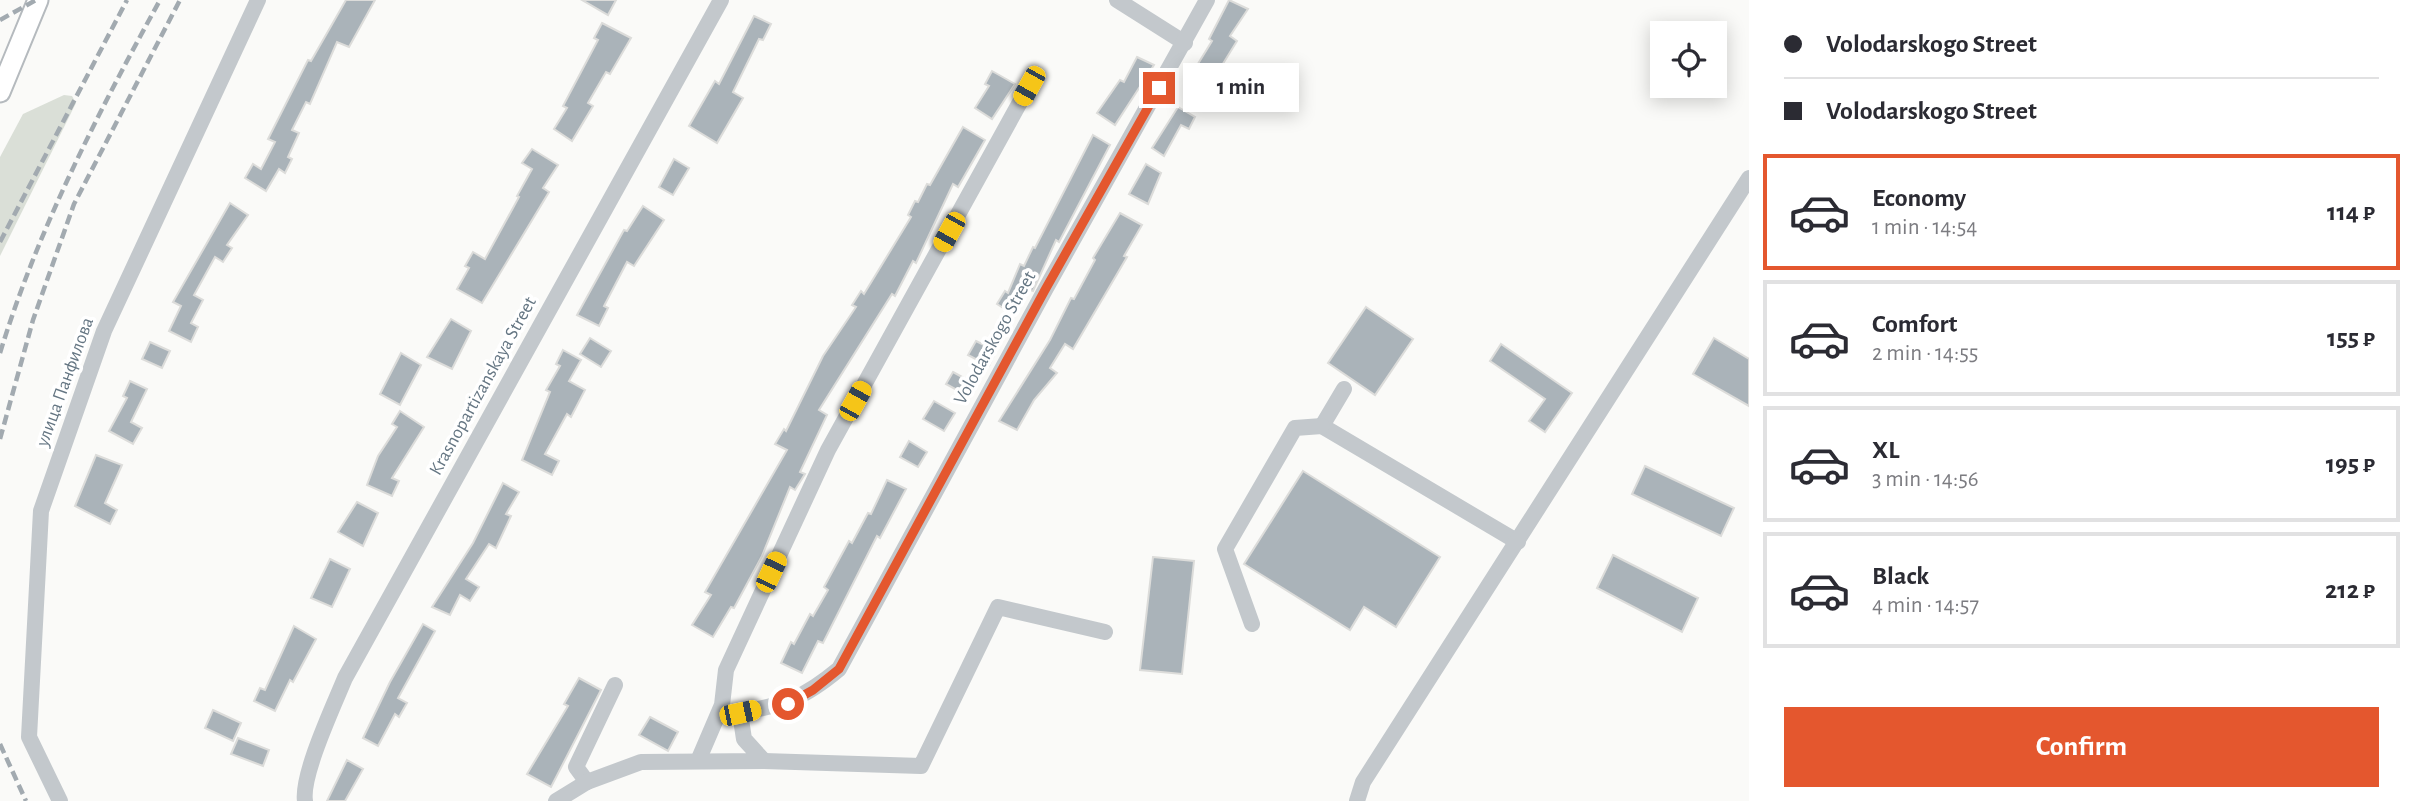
<!DOCTYPE html>
<html lang="en">
<head>
<meta charset="utf-8">
<style>
	body { margin:0; font-family:"Alegreya Sans",sans-serif; background:#f2f2f3; color:#2b2b33; height:100vh; display:flex; flex-direction:column; font-size:26px; white-space:nowrap }
	* { box-sizing:border-box; margin:0 }
	p { font-size:23px; color:#7c7c81 }
	.icon { flex:none; width:38px; height:38px; fill:none; stroke:currentColor; stroke-width:2; stroke-linecap:round; stroke-linejoin:round }
	.map { position:relative; flex:1; overflow:hidden }
	.sheet { display:flex; flex-direction:column; background:#fff; width:665px }
	.sheet>* { flex:none }
	.banner { display:grid; align-content:center; height:154px; padding:0 35px; background:#fff }
	.controls { position:absolute; left:1650px; top:21px; display:grid; gap:14px }
	.controls a { display:grid; place-items:center; width:77px; height:77px; border-radius:0px; background:#fff; box-shadow:0 4px 18px #0003; font-size:35px }
	.end { position:absolute; width:32px; height:32px; margin:-16px; border:9px solid #e4572e; background:#fff; box-shadow:0 0 0 4px #fff }
	.from { border-radius:50% }
	.bubble { position:absolute; height:49px; border-radius:0px; background:#fff; box-shadow:0 4px 18px #0003; font-size:23px; font-weight:700; line-height:49px; text-align:center }
	.car { position:absolute; width:21px; height:42px; margin:-21px -10px; border-radius:9px; box-shadow:0 0 5px 2px #0007; background:linear-gradient(#f5c518 24%,#345 0 40%,#f5c518 0 76%,#345 0 86%,#f5c518 0) }
	.banner b { display:flex; align-items:center; gap:24px; height:66px; font-size:26px }
	.banner b+b { border-top:2px solid #e1e1e2 }
	.banner i { width:18px; height:18px; background:#2b2b33 }
	ul { padding:0; list-style:none }
	li { display:flex; align-items:center; gap:21px; height:116px; margin:0 14px 10px; padding:0 21px; border:4px solid #e1e1e2; border-radius:0px }
	li div { flex:1 }
	li b { display:block; font-size:26px }
	li em { font-style:normal; font-weight:700 }
	li.selected { border-color:#e4572e }
	li>.icon { width:63px; height:63px; stroke-width:1.5 }
	.primary-button { display:flex; gap:14px; margin-top:auto; padding:14px 35px }
	.primary-button a { flex:1; height:80px; border-radius:0px; background:#e4572e; color:#fff; font-size:28px; font-weight:700; line-height:80px; text-align:center }
	main { display:flex; flex:1; min-height:0 }
	.map>svg:first-child { display:block }
</style>
</head>
<body>
<main>
<div class="map">
<svg width="1749" height="801" viewBox="0 0 1749 801">
	<rect width="100%" height="100%" fill="#fafaf8"/>
	<polygon fill="#dadfd7" points="64,95 72,96 76,103 0,256 0,157 23,114"/>
	<g fill="#aab3b9" stroke="#dcdcda" stroke-width="2">
		<polygon points="346,0 375,0 349,47 337,42 310,104 306,102 292,130 299,133 288,157 292,159 285,173 279,169 266,191 245,178 253,164 261,169 275,142 268,139 308,60 311,61"/>
		<polygon points="582,0 616,0 608,15"/>
		<polygon points="1229,0 1248,9 1230,36 1237,41 1203,96 1185,85 1212,41 1209,39"/>
		<polygon points="754,16 771,24 763,40 759,39 733,92 743,98 717,143 689,126 715,81 719,84"/>
		<polygon points="602,23 631,38 610,74 606,72 588,103 593,106 572,141 554,129 567,108 563,106 598,40 594,38"/>
		<polygon points="1137,57 1154,65 1115,125 1097,113 1120,80 1124,82"/>
		<polygon points="992,71 1015,84 992,119 975,108 989,86 985,84"/>
		<polygon points="1178,107 1195,117 1189,129 1181,125 1164,156 1152,148"/>
		<polygon points="963,127 985,140 958,187 953,184 916,263 913,261 895,296 892,294 819,410 827,415 800,472 805,474 795,490 790,487 762,556 734,608 731,607 713,637 692,625 711,595 705,592 787,450 775,444 784,429 786,431 823,356 856,307 852,305 861,291 864,294 911,217 908,215 915,201 918,202 927,184 930,185"/>
		<polygon points="1093,135 1110,145 1059,242 1056,240 1033,291 1028,289 1013,314 997,304 1005,291 1008,293 1020,264 1024,266 1033,247 1035,248"/>
		<polygon points="532,149 558,165 543,188 549,192 482,303 457,289 469,268 465,266 473,252 485,259 519,197 517,196 532,169 522,163"/>
		<polygon points="674,159 689,168 673,195 659,187"/>
		<polygon points="1146,164 1161,173 1148,204 1129,194"/>
		<polygon points="230,203 248,215 227,245 232,248 223,262 215,257 194,295 203,300 191,323 198,327 191,342 169,331 181,306 173,302"/>
		<polygon points="643,206 664,220 634,266 627,262 604,306 608,308 599,326 577,315 624,230 627,231"/>
		<polygon points="1120,213 1142,225 1124,256 1127,257 1073,349 1065,344 1050,368 1057,373 1034,400 1017,430 999,421 1050,340 1071,298 1074,299 1095,260 1093,258"/>
		<polygon points="1366,307 1413,339 1375,395 1328,363"/>
		<polygon points="451,319 471,331 452,369 427,357"/>
		<polygon points="590,338 611,351 601,367 580,354"/>
		<polygon points="1714,338 1749,359 1749,406 1693,374"/>
		<polygon points="976,341 996,351 989,366 968,355"/>
		<polygon points="150,342 170,351 162,368 142,359"/>
		<polygon points="1501,344 1572,393 1545,432 1529,421 1545,399 1490,361"/>
		<polygon points="563,350 581,360 569,381 585,390 571,417 567,414 545,454 559,461 552,475 522,460 550,392 546,390 560,366 556,364"/>
		<polygon points="401,353 421,365 400,405 380,394"/>
		<polygon points="953,372 973,383 966,395 946,384"/>
		<polygon points="130,381 147,389 131,422 142,428 133,444 109,431 127,398 123,396"/>
		<polygon points="934,401 955,413 944,431 923,419"/>
		<polygon points="400,411 424,427 392,478 399,481 392,496 367,485 378,456 397,427 392,424"/>
		<polygon points="909,441 927,452 918,467 900,457"/>
		<polygon points="96,455 122,465 105,503 117,510 110,524 75,506"/>
		<polygon points="1645,466 1734,508 1721,536 1632,494"/>
		<polygon points="1303,471 1440,557 1396,627 1364,607 1350,630 1244,564"/>
		<polygon points="887,480 906,489 880,538 877,536 823,643 818,641 802,673 781,663 791,642 794,644 810,614 813,616 828,590 824,587 849,541 852,543 868,513 871,514"/>
		<polygon points="503,483 519,492 506,514 511,516 496,548 489,544 466,579 479,587 470,601 460,595 450,615 432,607 473,543"/>
		<polygon points="357,502 378,513 363,546 338,532"/>
		<polygon points="1613,555 1698,598 1682,632 1597,588"/>
		<polygon points="1153,557 1194,561 1182,674 1140,670"/>
		<polygon points="330,559 350,569 332,607 311,598"/>
		<polygon points="423,624 435,631 398,698 407,703 399,717 395,714 378,746 363,738 390,682"/>
		<polygon points="294,626 316,639 293,682 290,680 275,711 254,701 260,688 265,690"/>
		<polygon points="579,678 601,690 551,787 527,774 568,706 564,704"/>
		<polygon points="213,710 241,723 233,741 205,728"/>
		<polygon points="650,717 678,732 668,751 639,735"/>
		<polygon points="238,738 269,750 263,766 231,754"/>
		<polygon points="347,760 363,769 345,801 327,801"/>
	</g>
	<g fill="none" stroke-linecap="round" stroke-linejoin="round">
		<defs>
			<polyline id="major" points="0,92 38,0"/>
		</defs>
		<use href="#major" stroke="#b5babe" stroke-width="23"/>
		<g stroke="#c3c8cc" stroke-width="16">
			<polyline points="1117,0 1185,43"/>
			<polyline points="1344,389 1322,426 1518,542"/>
			<polyline points="1252,624 1225,549 1295,428 1322,426"/>
			<polyline points="698,761 722,705 726,670 828,450 1029,86"/>
			<polyline points="764,761 921,766 998,607 1105,632"/>
			<polyline points="587,782 576,767 615,685"/>
			<polyline points="60,801 29,737 41,511 104,331 258,0"/>
			<path d="M305,801C301,775 334,705 345,678L721,0"/>
			<path d="M556,801L587,782L641,762L764,761L744,739L740,713C786,704 803,699 839,669L1045,290L1207,0"/>
			<polyline points="1357,801 1363,782 1749,178"/>
		</g>
		<use href="#major" stroke="#fff" stroke-width="19"/>
		<g stroke="#a2aab0" stroke-width="4.5" stroke-dasharray="10 5" stroke-linecap="butt">
			<polyline points="0,20 36,0"/>
			<polyline points="0,242 127,0"/>
			<path d="M0,353C38,229 98,113 160,0"/>
			<polyline points="0,439 33,320 74,204 180,0"/>
			<polyline points="0,744 26,801"/>
		</g>
	</g>
	<g fill="none" stroke-linecap="round" stroke-linejoin="round">
		<polyline stroke="#e4572e" stroke-width="9" points="788,704 813,690 839,669 1045,290 1159,88"/>
	</g>
	<g text-anchor="middle" dominant-baseline="central" stroke-width="7" stroke-linejoin="round" paint-order="stroke">
		<g font-size="19" fill="#657683" stroke="#fff">
			<text transform="translate(995 338) rotate(-61)">Volodarskogo Street</text>
			<text transform="translate(65 382) rotate(-70)">улица Панфилова</text>
			<text transform="translate(483 386) rotate(-61)">Krasnopartizanskaya Street</text>
		</g>
	</g>
</svg>
<div class="controls">
<a><svg class="icon" aria-label="locate" viewBox="0 0 24 24"><circle cx="12" cy="12" r="6"/><path d="M12 2v4M12 18v4M2 12h4M18 12h4"/></svg></a>
</div>
<i class="end from" style="left:788px;top:704px"></i>
<i class="end" style="left:1159px;top:88px"></i>
<div class="bubble" style="left:1183px;top:63px;width:116px">1 min</div>
<i class="car" style="left:1029px;top:86px;rotate:209deg"></i>
<i class="car" style="left:949px;top:232px;rotate:209deg"></i>
<i class="car" style="left:855px;top:401px;rotate:29deg"></i>
<i class="car" style="left:771px;top:572px;rotate:25deg"></i>
<i class="car" style="left:740px;top:713px;rotate:78deg"></i>
</div>
<section class="sheet">
<div class="banner">
<b><i class="from"></i>Volodarskogo Street</b>
<b><i></i>Volodarskogo Street</b>
</div>
<ul>
<li class="selected"><svg class="icon" aria-label="car" viewBox="0 0 24 24"><path d="M5 17H2v-5l4-1 3-4h7l3 4 3 1v5h-3M9 17h6M6 11h13"/><circle cx="7" cy="17" r="2"/><circle cx="17" cy="17" r="2"/></svg><div><b>Economy</b><p>1 min · 14:54</p></div><em>114 ₽</em></li>
<li><svg class="icon" aria-label="car" viewBox="0 0 24 24"><path d="M5 17H2v-5l4-1 3-4h7l3 4 3 1v5h-3M9 17h6M6 11h13"/><circle cx="7" cy="17" r="2"/><circle cx="17" cy="17" r="2"/></svg><div><b>Comfort</b><p>2 min · 14:55</p></div><em>155 ₽</em></li>
<li><svg class="icon" aria-label="car" viewBox="0 0 24 24"><path d="M5 17H2v-5l4-1 3-4h7l3 4 3 1v5h-3M9 17h6M6 11h13"/><circle cx="7" cy="17" r="2"/><circle cx="17" cy="17" r="2"/></svg><div><b>XL</b><p>3 min · 14:56</p></div><em>195 ₽</em></li>
<li><svg class="icon" aria-label="car" viewBox="0 0 24 24"><path d="M5 17H2v-5l4-1 3-4h7l3 4 3 1v5h-3M9 17h6M6 11h13"/><circle cx="7" cy="17" r="2"/><circle cx="17" cy="17" r="2"/></svg><div><b>Black</b><p>4 min · 14:57</p></div><em>212 ₽</em></li>
</ul>
<div class="primary-button"><a>Confirm</a></div>
</section>
</main>
</body>
</html>
